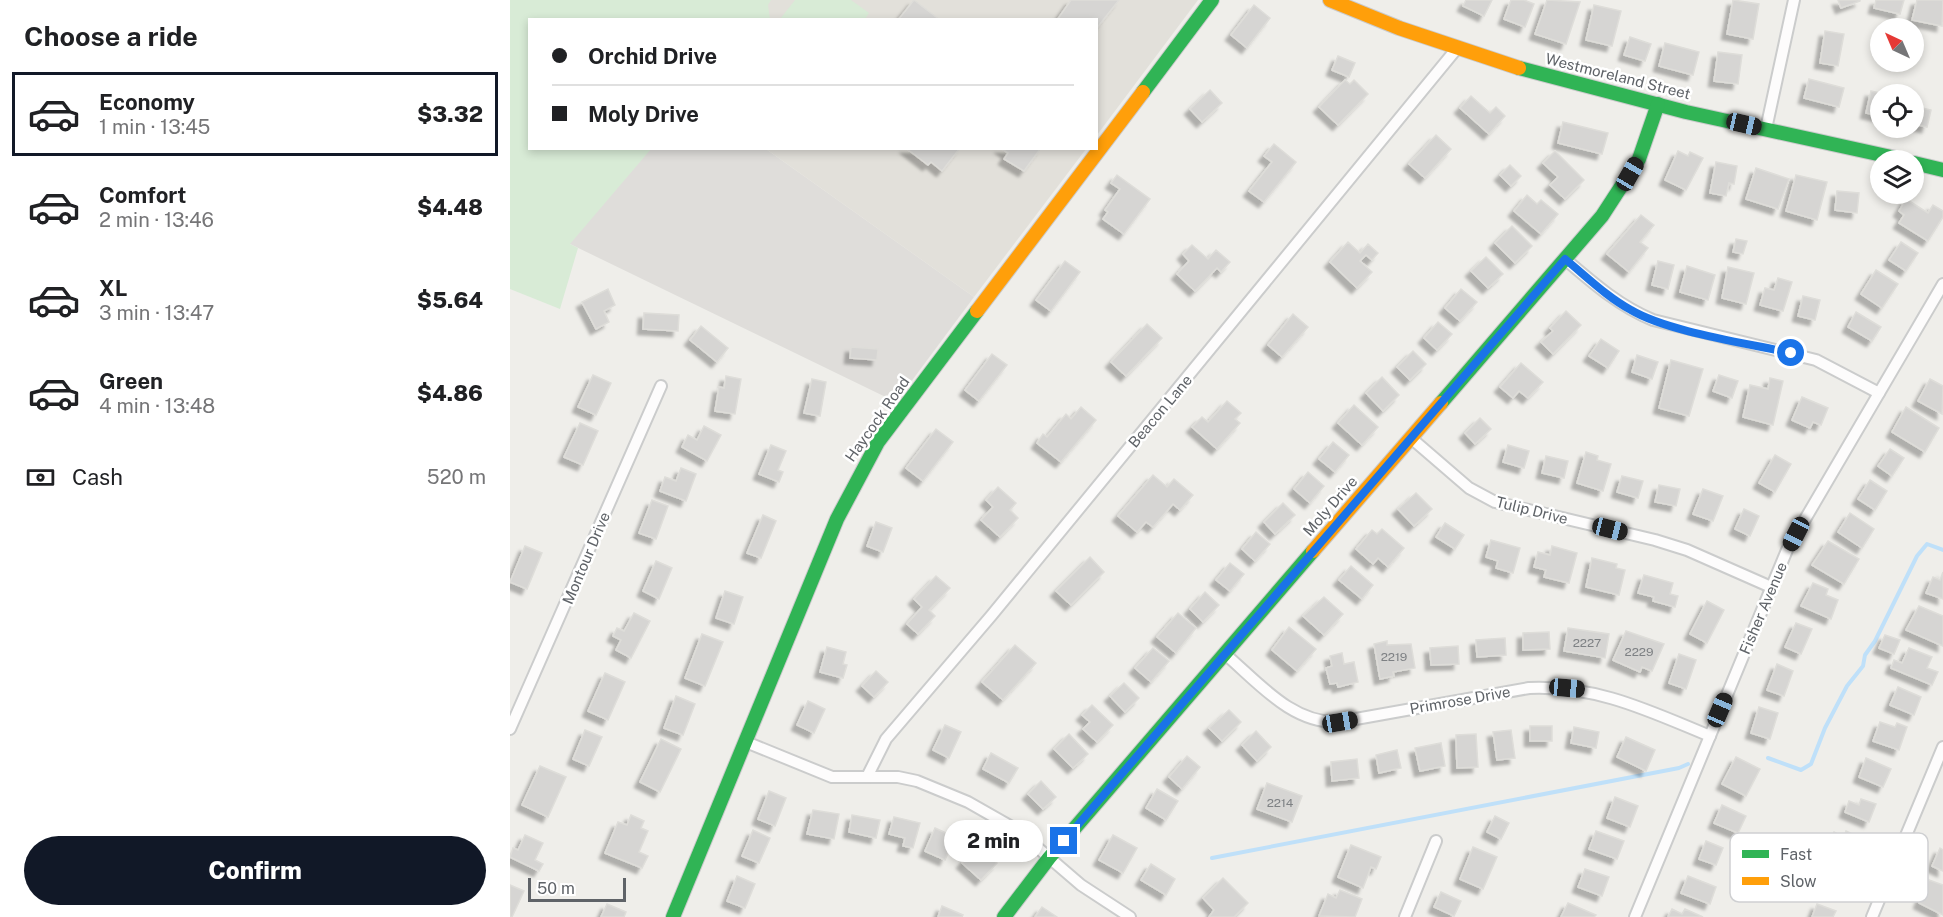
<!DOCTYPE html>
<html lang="en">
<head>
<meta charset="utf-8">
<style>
	body { margin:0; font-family:"Public Sans",sans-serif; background:#f2f2f2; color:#202124; height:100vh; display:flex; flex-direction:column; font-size:22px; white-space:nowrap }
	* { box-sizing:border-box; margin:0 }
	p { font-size:20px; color:#757577 }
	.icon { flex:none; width:33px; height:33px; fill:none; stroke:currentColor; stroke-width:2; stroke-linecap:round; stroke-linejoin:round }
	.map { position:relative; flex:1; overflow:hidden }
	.panel { display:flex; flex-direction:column; background:#fff; width:510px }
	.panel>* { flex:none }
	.top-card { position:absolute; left:18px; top:18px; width:570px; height:132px; border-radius:0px; box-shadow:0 3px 9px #0003; display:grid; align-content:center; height:132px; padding:0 24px; background:#fff }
	.needle { width:39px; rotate:316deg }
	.controls { position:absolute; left:1360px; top:18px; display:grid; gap:12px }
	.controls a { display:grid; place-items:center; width:54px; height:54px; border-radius:50%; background:#fff; box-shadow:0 3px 9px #0003; font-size:30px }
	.scale { position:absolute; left:18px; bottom:15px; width:98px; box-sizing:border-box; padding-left:6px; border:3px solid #5f6368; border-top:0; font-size:16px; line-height:21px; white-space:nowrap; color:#5f6368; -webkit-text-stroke:4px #fff; paint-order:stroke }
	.end { position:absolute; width:27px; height:27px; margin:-14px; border:8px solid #1a73e8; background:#fff; box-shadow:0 0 0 3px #fff }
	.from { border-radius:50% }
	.bubble { position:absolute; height:42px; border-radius:21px; background:#fff; box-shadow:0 3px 9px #0003; font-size:20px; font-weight:800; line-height:42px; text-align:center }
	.car { position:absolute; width:18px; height:36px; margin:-18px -9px; border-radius:8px; box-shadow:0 0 4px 2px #0007; background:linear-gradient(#222 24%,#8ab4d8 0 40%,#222 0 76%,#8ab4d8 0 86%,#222 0) }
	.top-card b { display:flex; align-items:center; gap:21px; height:57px; font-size:22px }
	.top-card b+b { border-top:2px solid #e0e0e0 }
	.top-card i { width:15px; height:15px; background:#202124 }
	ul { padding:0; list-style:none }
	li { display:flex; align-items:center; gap:18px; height:84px; margin:0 12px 9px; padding:0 12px; border:3px solid transparent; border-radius:0px }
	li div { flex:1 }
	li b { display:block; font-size:22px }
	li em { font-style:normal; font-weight:800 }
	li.current { border-color:#111827 }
	li>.icon { width:54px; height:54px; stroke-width:1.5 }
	h2 { padding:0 24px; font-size:27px; line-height:72px }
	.pay { display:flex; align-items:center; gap:15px; height:66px; padding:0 24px; font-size:22px }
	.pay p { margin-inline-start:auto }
	.primary-button { display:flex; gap:12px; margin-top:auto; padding:12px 24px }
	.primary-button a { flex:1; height:69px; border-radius:36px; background:#111827; color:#fff; font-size:24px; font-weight:800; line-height:69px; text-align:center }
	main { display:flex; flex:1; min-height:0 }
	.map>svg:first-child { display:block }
</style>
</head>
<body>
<main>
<section class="panel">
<h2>Choose a ride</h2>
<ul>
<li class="current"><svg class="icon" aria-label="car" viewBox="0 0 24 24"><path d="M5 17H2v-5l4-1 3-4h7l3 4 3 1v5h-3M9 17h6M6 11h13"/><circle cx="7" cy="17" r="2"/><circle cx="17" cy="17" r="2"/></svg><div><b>Economy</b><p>1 min · 13:45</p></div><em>$3.32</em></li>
<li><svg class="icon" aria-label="car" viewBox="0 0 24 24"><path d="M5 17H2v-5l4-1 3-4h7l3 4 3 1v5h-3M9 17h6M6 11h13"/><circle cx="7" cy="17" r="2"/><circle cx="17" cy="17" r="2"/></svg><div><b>Comfort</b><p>2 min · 13:46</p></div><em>$4.48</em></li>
<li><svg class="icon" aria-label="car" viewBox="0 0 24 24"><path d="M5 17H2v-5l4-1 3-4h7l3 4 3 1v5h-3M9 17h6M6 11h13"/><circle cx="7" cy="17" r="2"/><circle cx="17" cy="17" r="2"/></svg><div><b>XL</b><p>3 min · 13:47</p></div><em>$5.64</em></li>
<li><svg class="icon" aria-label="car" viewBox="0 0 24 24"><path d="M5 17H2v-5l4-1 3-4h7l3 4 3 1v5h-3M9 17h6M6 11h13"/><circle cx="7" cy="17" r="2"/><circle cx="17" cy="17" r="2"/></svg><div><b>Green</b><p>4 min · 13:48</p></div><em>$4.86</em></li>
</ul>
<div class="pay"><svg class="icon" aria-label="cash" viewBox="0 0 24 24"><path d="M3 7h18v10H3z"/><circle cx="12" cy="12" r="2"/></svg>Cash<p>520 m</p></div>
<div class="primary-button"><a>Confirm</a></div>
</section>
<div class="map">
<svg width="1433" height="917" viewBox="0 0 1433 917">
	<defs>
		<filter id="shadow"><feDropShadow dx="-5.5" dy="5.5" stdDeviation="1.5" flood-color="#0004"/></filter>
	</defs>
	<rect width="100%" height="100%" fill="#efeeea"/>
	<polygon fill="#dfddda" points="131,149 256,149 464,297 386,402 58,243"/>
	<g fill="#e2e0da">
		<polygon points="246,0 688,0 587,135 586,20 231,20"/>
		<polygon points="256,149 576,149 464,297"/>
	</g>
	<g fill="#d8ebd6">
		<polygon points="0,0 261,0 258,5 260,19 20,20 20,148 141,149 60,244 68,248 50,309 0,289"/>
		<polygon points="285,0 341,0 359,13 355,19 270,19"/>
	</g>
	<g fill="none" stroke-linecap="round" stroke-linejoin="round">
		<g stroke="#bfe0f9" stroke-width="4">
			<polyline points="1258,758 1291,770 1301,764 1315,728 1337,686 1353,666 1355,655 1365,641 1407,556 1417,544 1433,550"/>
			<polyline points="702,858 1169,768 1178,764"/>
		</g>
	</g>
	<g fill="#d6d5d3" stroke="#deddd9" stroke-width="1.5" filter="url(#shadow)">
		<polygon points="404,0 430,20 388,20"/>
		<polygon points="561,0 609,0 586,29 586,20 547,20"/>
		<polygon points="956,0 982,0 974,16 953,6"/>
		<polygon points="1001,0 1014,0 1024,4 1015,27 994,19"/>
		<polygon points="1037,0 1070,2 1056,44 1025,34"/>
		<polygon points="1223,0 1249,4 1243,39 1217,34"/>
		<polygon points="1328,0 1350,0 1350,1 1331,8"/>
		<polygon points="1366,0 1394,0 1390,14 1364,8"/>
		<polygon points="1407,0 1433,0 1432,26 1402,20"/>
		<polygon points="744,5 760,18 737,48 721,35"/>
		<polygon points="1084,5 1111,11 1102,46 1076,40"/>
		<polygon points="1315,31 1334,34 1328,66 1310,63"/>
		<polygon points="1120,37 1141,44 1135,61 1114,55"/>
		<polygon points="1155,43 1189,52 1183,75 1149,66"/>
		<polygon points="1208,52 1232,55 1228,84 1204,81"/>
		<polygon points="828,56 845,63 839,77 822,70"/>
		<polygon points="1299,79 1334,88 1329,107 1294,98"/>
		<polygon points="835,80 840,84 844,80 858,94 828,125 809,107"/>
		<polygon points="700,90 712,103 692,122 680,109"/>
		<polygon points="1361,91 1375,94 1371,94 1371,116 1356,113"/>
		<polygon points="961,96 980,113 986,107 995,116 979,134 950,108"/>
		<polygon points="1404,106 1421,110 1417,127 1404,124"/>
		<polygon points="1053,122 1098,133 1092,154 1048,143"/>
		<polygon points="926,135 941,149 915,178 899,164"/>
		<polygon points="764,144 786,162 754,202 739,191 762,162 754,156"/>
		<polygon points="396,148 450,148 432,171 421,162 418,165"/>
		<polygon points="491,148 531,148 514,171 494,159 498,153"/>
		<polygon points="1045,151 1074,180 1055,199 1040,185 1048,177 1033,163"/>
		<polygon points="1168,151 1178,156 1180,152 1193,158 1176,190 1155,180"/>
		<polygon points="1206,162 1227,166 1224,184 1219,183 1216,196 1200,193"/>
		<polygon points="1000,165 1011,176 1001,186 990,175"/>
		<polygon points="1246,168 1279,179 1268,209 1236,199"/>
		<polygon points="607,175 640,199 614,234 593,219 598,212 595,210 610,189 601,183"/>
		<polygon points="1286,175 1317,182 1307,220 1276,211"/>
		<polygon points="1327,191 1349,193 1347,213 1325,210"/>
		<polygon points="1017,195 1027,204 1031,200 1048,214 1031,234 1004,211"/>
		<polygon points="1396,199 1418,213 1423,205 1433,211 1433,217 1418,241 1389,223 1394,215 1389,211"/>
		<polygon points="1131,215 1144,225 1130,242 1138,248 1119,272 1097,254"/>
		<polygon points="1002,226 1022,246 1005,263 985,243"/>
		<polygon points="1226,239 1237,241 1233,254 1223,252"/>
		<polygon points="838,242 850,253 858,244 868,253 862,260 856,255 850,261 862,272 847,288 820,262"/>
		<polygon points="1391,242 1408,253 1396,271 1379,260"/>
		<polygon points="682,245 698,259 706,250 720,262 711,272 707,268 685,291 667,274 679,261 673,254"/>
		<polygon points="976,257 993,274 978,288 961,271"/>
		<polygon points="555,261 570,272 541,311 526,300"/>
		<polygon points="1148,261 1164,265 1158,289 1142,285"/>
		<polygon points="1177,266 1205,275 1198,300 1170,292"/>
		<polygon points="1218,267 1244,273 1236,304 1212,298"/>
		<polygon points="1366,270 1388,284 1372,308 1351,294"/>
		<polygon points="1268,278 1282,282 1273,311 1250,305 1255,288 1264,290"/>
		<polygon points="98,289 105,305 94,311 99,322 86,329 72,302"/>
		<polygon points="951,289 967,302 950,321 935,308"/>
		<polygon points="1293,296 1310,300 1305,320 1288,316"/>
		<polygon points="1056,311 1071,325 1043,354 1031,342 1043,331 1040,328"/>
		<polygon points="1346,312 1371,327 1362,341 1338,327"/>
		<polygon points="134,313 169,315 168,331 133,329"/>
		<polygon points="783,314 798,327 772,357 758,345"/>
		<polygon points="928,322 942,334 927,350 914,338"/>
		<polygon points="637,324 652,338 616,376 601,362"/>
		<polygon points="191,326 218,348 207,362 180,340"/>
		<polygon points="1091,339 1109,351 1098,368 1079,356"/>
		<polygon points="341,347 368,349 367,360 340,358"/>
		<polygon points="903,351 916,364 900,380 887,367"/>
		<polygon points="482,354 497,365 469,401 455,390"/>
		<polygon points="1127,355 1148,362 1142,379 1122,372"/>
		<polygon points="1161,360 1193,369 1179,416 1149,408"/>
		<polygon points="1011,363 1033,382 1018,398 1009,391 1003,398 990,387"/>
		<polygon points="83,375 101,383 86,415 68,407"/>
		<polygon points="1209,375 1228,381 1222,398 1203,391"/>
		<polygon points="216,376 231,379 225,414 205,411 209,387 214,388"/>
		<polygon points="872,377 889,395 873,411 856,393"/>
		<polygon points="1260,378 1273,381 1263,425 1233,417 1240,385 1258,389"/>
		<polygon points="302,379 316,382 310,416 294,413"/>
		<polygon points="1420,379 1433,386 1432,414 1408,401"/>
		<polygon points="1292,397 1318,408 1311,425 1303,422 1300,428 1282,420"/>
		<polygon points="717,401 731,413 725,419 730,423 707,449 682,427 692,417 698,422"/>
		<polygon points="844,405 868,427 852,445 828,423"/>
		<polygon points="571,407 586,420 551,462 527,443 533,434 537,437 556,414 561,419"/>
		<polygon points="1396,407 1429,428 1415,452 1382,432"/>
		<polygon points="970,418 981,429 965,444 955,433"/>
		<polygon points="70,423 88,431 73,465 54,457"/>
		<polygon points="194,426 211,435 197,461 172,447 178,435 187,440"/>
		<polygon points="426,429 443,442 413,481 396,468"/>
		<polygon points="823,442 839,455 825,472 809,459"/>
		<polygon points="261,445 276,451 268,470 273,472 269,482 249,474"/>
		<polygon points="998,445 1019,451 1014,468 993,462"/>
		<polygon points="1380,449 1394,458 1382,476 1368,466"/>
		<polygon points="1076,452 1088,456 1087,460 1101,464 1093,491 1067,483"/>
		<polygon points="1265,455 1281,464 1265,492 1249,483"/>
		<polygon points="1036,456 1058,461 1054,478 1032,473"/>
		<polygon points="171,468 186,474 176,501 150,491 155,477 166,481"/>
		<polygon points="798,472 814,486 800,503 784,489"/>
		<polygon points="643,475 657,487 664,479 683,495 670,510 663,504 643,527 636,522 627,532 608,516"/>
		<polygon points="1112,476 1133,481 1128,498 1107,492"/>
		<polygon points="1360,480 1377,491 1365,510 1348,499"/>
		<polygon points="1149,485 1170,489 1166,506 1145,502"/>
		<polygon points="488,487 506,503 500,510 508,518 490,537 471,520 483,507 476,500"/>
		<polygon points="1193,489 1213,496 1203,521 1183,514"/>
		<polygon points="906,493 922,509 904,526 888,509"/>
		<polygon points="142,500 158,506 146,539 129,533"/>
		<polygon points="773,503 785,515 765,534 754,522"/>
		<polygon points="1234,509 1249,516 1240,536 1225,529"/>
		<polygon points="1340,513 1364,529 1352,548 1328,532"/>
		<polygon points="253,515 266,521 251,558 237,553"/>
		<polygon points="366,522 382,528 373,552 357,546"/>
		<polygon points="935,523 954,535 945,549 926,537"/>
		<polygon points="872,529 894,548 878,567 868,558 863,564 846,549 862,530 867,534"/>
		<polygon points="746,532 760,544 745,561 732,549"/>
		<polygon points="981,540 1010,548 1003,573 986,568 988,561 976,557"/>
		<polygon points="1318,541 1349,559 1334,584 1302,565"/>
		<polygon points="15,546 32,553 17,589 0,582"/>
		<polygon points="1042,546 1067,553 1059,583 1034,577 1036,570 1024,567 1028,552 1040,555"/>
		<polygon points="580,557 594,572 561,605 546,591"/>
		<polygon points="1082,558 1107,564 1106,568 1115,570 1109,595 1076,587"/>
		<polygon points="146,561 162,568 149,599 133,591"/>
		<polygon points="720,563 734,574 720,591 706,580"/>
		<polygon points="841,566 863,585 852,599 829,580"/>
		<polygon points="1433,572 1433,599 1416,593 1423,577 1430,580"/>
		<polygon points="1134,575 1163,583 1160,594 1168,596 1165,607 1143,601 1144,597 1128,593"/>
		<polygon points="426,576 440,588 419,610 425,616 408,634 397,624 412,607 404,599"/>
		<polygon points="1303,583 1318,589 1316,595 1328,600 1321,619 1291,606"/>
		<polygon points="215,591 233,597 224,624 206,618"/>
		<polygon points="695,592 709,605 693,622 680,609"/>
		<polygon points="814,597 833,614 814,635 793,616"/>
		<polygon points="1197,601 1214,610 1197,643 1180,634"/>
		<polygon points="1409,606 1433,616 1433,646 1396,630"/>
		<polygon points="124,613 140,621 121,658 106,650 111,640 103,636 107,628 114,631"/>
		<polygon points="668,613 686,628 666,653 647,637"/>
		<polygon points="1286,623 1302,629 1291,654 1275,647"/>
		<polygon points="779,627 806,649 787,671 762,650"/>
		<polygon points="1058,628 1099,634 1095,658 1054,651"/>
		<polygon points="1116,631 1154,644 1142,671 1132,667 1130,672 1103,660"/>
		<polygon points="1039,632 1040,649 1013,650 1013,633"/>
		<polygon points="192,634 213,642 195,686 175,678"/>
		<polygon points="1375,635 1390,640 1384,654 1369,648"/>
		<polygon points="995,638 996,655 967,657 966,640"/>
		<polygon points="877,641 877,645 901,644 905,668 883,672 884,676 870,679 864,644"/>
		<polygon points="505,645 526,663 493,700 472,682"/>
		<polygon points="948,646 949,664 921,665 920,648"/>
		<polygon points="317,647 336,652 333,664 337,665 333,678 310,672"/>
		<polygon points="643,648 659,661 641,682 625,668"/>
		<polygon points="1399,648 1422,657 1417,668 1428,672 1422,685 1381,668 1384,660 1392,663"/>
		<polygon points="832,653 834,664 844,662 848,682 828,687 827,683 820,684 816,668 822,666 820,656"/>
		<polygon points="1169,654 1186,660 1176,689 1159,683"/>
		<polygon points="1267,664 1283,671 1274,696 1257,690"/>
		<polygon points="366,671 378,682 364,697 352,686"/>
		<polygon points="95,673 115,682 98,720 78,711"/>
		<polygon points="614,683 629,698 615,712 600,696"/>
		<polygon points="1388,687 1411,697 1404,715 1380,705"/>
		<polygon points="166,696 185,704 173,735 154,728"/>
		<polygon points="298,701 315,709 304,733 287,725"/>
		<polygon points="582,705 603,725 587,742 573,729 580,722 572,715"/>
		<polygon points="1249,707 1268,713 1260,739 1241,733"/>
		<polygon points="719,710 731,722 712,741 699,728"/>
		<polygon points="1370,722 1385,727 1387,723 1397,727 1389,750 1363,741"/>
		<polygon points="435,725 451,732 439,758 423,750"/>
		<rect x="1020" y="726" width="22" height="15"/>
		<polygon points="1064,727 1089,732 1086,748 1061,743"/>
		<polygon points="75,730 92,737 79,766 63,759"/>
		<polygon points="1001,730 1005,758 987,760 983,732"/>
		<polygon points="746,731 761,747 747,761 732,745"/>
		<polygon points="559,734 578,754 563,768 544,749"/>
		<polygon points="966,734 968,767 947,768 946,735"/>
		<polygon points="1116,737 1145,750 1136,771 1107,757"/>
		<polygon points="151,739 171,749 150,792 130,782"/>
		<polygon points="931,743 935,766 910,771 905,748"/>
		<polygon points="887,750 891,768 869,773 866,755"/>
		<polygon points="481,753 508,768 499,783 473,769"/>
		<polygon points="677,756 690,767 672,789 659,777"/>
		<polygon points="1226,757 1250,769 1236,796 1212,784"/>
		<polygon points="1356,758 1381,769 1373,787 1349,777"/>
		<polygon points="847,759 849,778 822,781 821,762"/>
		<polygon points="30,766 56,777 38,817 12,805"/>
		<polygon points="531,781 546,797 533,809 518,794"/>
		<polygon points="757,783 792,796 782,822 747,809"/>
		<polygon points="647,789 668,801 656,820 636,808"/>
		<polygon points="259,791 276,798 265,826 248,819"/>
		<polygon points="1105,797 1128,806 1120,827 1097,818"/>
		<polygon points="1351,799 1366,804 1359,822 1335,812 1339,801 1349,805"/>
		<polygon points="1212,805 1236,816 1228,833 1204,823"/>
		<polygon points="303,810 329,814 324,839 297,834"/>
		<polygon points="121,815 134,821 131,828 138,831 129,852 138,856 132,868 95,853 108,822 117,825"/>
		<polygon points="342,815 370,820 366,838 339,832"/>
		<polygon points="985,816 999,823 991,839 977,832"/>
		<polygon points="384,817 410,823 403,848 393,846 395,838 379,834"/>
		<polygon points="425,828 445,837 435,860 415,851"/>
		<polygon points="243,830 260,838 249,863 232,856"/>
		<polygon points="1086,831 1114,841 1107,859 1079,849"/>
		<polygon points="1336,831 1353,839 1342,862 1316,850 1324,832 1334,837"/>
		<polygon points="15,835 33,843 25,860 33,864 29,871 0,857 3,848 8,850"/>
		<polygon points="603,835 627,848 613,873 589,860"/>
		<polygon points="1196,841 1213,848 1206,865 1189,859"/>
		<polygon points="841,845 871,857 866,869 861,867 853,888 828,877"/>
		<polygon points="467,846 487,863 471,880 452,863"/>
		<polygon points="963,847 987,857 973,889 950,879"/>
		<polygon points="1430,848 1433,850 1433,871 1422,866"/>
		<polygon points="641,864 665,879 656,895 631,880"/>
		<polygon points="1075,869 1099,877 1092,896 1068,887"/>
		<polygon points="227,876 245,884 235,908 217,901"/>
		<polygon points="1178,876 1206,887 1200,904 1171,893"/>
		<polygon points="713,878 738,903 724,917 699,917 704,910 693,898"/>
		<polygon points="1419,880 1433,885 1433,915 1409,903"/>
		<polygon points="0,885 14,891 2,917 0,917"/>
		<polygon points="830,890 852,899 845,917 809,916 818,894 826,898"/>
		<polygon points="931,892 951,901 944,916 924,907"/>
		<polygon points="1058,903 1086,915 1084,917 1051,917"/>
		<polygon points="97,904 116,912 114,917 91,917"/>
		<polygon points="1307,904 1326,911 1323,917 1302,917"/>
		<polygon points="432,906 453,915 452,917 428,917"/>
		<polygon points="532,907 547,917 525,917"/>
		<polygon points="1162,909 1172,914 1175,909 1193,917 1158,917"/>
	</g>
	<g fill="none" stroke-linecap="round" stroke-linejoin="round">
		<defs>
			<g id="street">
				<polyline points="1256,129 1284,0"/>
				<path d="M1055,259C1083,283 1109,306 1143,320L1306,360L1369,393"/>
				<polyline points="901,438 959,488 985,502 1145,540 1177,550 1261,587"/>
				<path d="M715,654C749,683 782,724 829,722L1019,688C1087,685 1139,711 1200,736"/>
				<polyline points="0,729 151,386"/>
				<polyline points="236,742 322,777 388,777 407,781 458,802 507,830 571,885 620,917"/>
				<polyline points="357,777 376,739 481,616 948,47"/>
				<polyline points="895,917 926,841"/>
				<polyline points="1125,917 1277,550 1433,284"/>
				<polyline points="1362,917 1433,747"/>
			</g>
			<g id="fast">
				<polyline points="1009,68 1176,112 1395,160"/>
				<polyline points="633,92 702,0"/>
				<polyline points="1404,163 1433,170"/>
				<polyline points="931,403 1092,216 1129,159 1148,104"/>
				<polyline points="163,917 327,519 368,442 467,311"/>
				<polyline points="494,917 539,858 803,551"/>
			</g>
			<g id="slow">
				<polyline points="820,0 889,28 1009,68"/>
				<polyline points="467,311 633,92"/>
				<polyline points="803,551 931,403"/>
			</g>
		</defs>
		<use href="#street" stroke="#cbcccc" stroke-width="14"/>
		<use href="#fast" stroke="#cacacb" stroke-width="16"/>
		<use href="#slow" stroke="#cacacb" stroke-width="16"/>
		<use href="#street" stroke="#fdfcfc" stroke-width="10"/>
		<use href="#fast" stroke="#30b455" stroke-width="14"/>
		<use href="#slow" stroke="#ff9f0a" stroke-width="14"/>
	</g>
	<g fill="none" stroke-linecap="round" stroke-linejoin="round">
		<path stroke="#1a73e8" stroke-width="8" d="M554,841L1055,259C1077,277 1097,297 1121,310C1158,332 1237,343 1281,353"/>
	</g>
	<g text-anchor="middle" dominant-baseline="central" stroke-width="5" stroke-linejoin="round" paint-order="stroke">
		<g font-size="12" fill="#7e8184">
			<text x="1077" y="643">2227</text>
			<text x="1129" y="652">2229</text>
			<text x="884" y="657">2219</text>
			<text x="770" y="803">2214</text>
		</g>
		<g font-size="15" fill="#5f6368" stroke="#fff">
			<text transform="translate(1108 76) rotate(14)">Westmoreland Street</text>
			<text transform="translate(650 411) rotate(-50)">Beacon Lane</text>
			<text transform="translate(367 419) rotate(-55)">Haycock Road</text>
			<text transform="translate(820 506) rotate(-49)">Moly Drive</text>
			<text transform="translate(1022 510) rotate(14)">Tulip Drive</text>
			<text transform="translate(76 558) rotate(-67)">Montour Drive</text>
			<text transform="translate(1253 608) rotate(-67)">Fisher Avenue</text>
			<text transform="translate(950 700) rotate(-10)">Primrose Drive</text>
		</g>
	</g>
	<rect x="1220" y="833" width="198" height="69" rx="9" fill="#fff" stroke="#cfd0d2" stroke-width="1.5"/>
	<rect x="1232" y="850" width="27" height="8" fill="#30b455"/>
	<rect x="1232" y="877" width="27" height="8" fill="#ff9f0a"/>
	<g font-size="16" fill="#5f6368">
		<text x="1270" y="860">Fast</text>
		<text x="1270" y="887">Slow</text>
	</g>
</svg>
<div class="controls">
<a><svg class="needle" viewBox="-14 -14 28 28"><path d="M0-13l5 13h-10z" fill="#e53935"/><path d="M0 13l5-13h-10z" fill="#757577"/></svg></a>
<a><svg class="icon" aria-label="locate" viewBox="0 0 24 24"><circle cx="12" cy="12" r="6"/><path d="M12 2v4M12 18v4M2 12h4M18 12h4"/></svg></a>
<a><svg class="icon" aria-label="layers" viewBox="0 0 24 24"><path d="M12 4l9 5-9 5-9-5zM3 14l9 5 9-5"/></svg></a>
</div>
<div class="scale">50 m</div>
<i class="end from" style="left:1281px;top:353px"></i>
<i class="end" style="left:554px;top:841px"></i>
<div class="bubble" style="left:434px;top:820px;width:99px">2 min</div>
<i class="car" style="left:1234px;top:124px;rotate:103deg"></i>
<i class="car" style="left:1120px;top:174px;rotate:30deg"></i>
<i class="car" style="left:1100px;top:529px;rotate:104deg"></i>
<i class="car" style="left:1286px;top:534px;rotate:207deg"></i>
<i class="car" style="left:1057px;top:688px;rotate:95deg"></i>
<i class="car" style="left:1210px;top:710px;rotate:23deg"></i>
<i class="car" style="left:830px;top:722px;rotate:80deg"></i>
<div class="top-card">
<b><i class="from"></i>Orchid Drive</b>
<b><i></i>Moly Drive</b>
</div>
</div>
</main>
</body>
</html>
